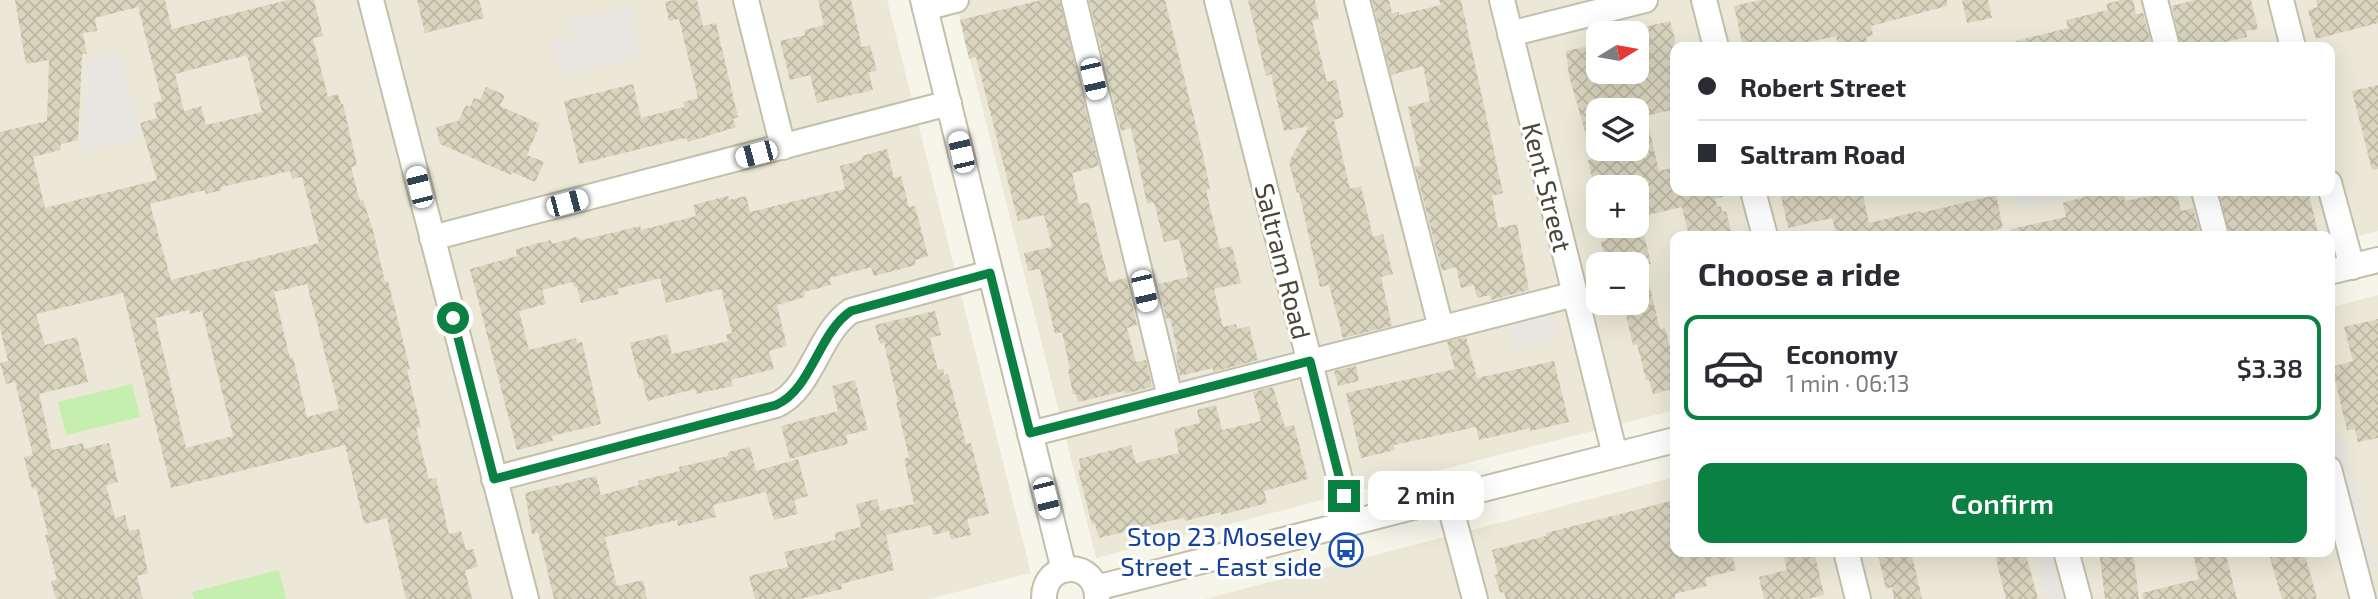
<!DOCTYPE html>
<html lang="en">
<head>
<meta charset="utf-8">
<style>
	body { margin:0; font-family:"Exo 2",sans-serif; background:#f7f7f7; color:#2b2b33; height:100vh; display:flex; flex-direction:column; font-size:26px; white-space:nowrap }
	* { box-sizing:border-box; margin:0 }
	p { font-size:23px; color:#7c7c81 }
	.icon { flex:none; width:38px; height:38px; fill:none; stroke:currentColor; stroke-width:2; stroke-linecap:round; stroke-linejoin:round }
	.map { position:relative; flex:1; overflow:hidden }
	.panel { position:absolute; left:1670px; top:231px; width:665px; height:326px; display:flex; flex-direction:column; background:#fff; border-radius:14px; box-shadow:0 7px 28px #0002 }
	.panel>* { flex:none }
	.banner { position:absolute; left:1670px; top:42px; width:665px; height:154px; border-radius:14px; box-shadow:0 7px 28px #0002; display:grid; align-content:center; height:154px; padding:0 28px; background:#fff }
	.needle { width:46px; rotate:79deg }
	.controls { position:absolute; left:1586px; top:21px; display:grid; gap:14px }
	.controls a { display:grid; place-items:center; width:63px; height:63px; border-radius:14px; background:#fff; box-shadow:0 7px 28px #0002; font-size:35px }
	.end { position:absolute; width:32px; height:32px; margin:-16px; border:9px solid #0b8043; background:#fff; box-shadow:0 0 0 4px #fff }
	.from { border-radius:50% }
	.bubble { position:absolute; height:49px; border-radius:14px; background:#fff; box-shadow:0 7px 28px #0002; font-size:23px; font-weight:600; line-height:49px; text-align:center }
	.car { position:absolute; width:21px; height:42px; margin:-21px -10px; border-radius:9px; box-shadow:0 0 5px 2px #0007; background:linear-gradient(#fff 24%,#345 0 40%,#fff 0 76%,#345 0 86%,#fff 0) }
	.banner b { display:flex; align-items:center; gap:24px; height:66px; font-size:26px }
	.banner b+b { border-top:2px solid #e1e1e2 }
	.banner i { width:18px; height:18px; background:#2b2b33 }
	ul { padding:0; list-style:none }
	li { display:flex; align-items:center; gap:21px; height:105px; margin:0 14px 10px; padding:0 14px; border:4px solid transparent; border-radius:14px }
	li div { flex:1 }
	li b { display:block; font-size:26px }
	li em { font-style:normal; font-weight:600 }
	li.active { border-color:#0b8043 }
	li>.icon { width:63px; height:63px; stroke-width:1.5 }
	h2 { padding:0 28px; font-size:32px; line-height:84px }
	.action { display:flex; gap:14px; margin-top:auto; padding:14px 28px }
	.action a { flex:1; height:80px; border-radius:14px; background:#0b8043; color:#fff; font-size:28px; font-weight:600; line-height:80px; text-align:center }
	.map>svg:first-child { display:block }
</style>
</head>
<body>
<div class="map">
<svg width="2378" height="599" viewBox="0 0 2378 599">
	<defs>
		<pattern id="building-cross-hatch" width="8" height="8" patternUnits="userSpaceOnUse" patternTransform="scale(1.75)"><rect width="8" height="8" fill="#d9d4be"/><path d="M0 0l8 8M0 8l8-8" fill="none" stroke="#bcb7a4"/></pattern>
	</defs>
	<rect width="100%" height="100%" fill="#f6f5ea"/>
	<g fill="#ebe8d7" fill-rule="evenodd">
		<polygon points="0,0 887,0 1031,573 929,599 0,599"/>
		<path d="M955,0H2378V231L2329,243V236H1675V410L1096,558ZM1598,33H1636V72H1598ZM1675,47H2329V191H1675ZM1598,110H1636V149H1598ZM1598,187H1636V226H1598ZM1598,264H1636V303H1598Z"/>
		<polygon points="2378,295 2378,599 1205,599 1675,477 1675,551 2329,551 2329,308"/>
	</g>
	<g fill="#c5eeaf">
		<polygon points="132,384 140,417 66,435 58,402"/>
		<polygon points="279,570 286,599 194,599 192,592"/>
	</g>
	<g fill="#e7e6e1">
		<polygon points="629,6 642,56 562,76 553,41 573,35 570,21"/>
		<polygon points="120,51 141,137 80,153 88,61"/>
		<polygon points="2014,191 2089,191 2019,210"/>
		<polygon points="1156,261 1186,387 1164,393 1133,265"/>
		<polygon points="1551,308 1557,337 1516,347 1509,319"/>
		<polygon points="2329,432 2344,440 2378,569 2363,564"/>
		<polygon points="2034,551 2050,551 2063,599 2046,599"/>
	</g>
	<g fill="url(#building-cross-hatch)" fill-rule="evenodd">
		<path d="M15,0H165L172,29L288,0H314L323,36L313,38L328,97L338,94L341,104H343L357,165L351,167L360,201L363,200L373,230L385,282L388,281L410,369L407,370L421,427L416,428L429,479L436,478L449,534L461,531L466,550L473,549L478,567L465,570L472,599H406L387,518L364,524L345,445L171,488L123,293L36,314L45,345L77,337L88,382L39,394L52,450L83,443L84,449L109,443L118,482L106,485L115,518L125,515L129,531L139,529L148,573L137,576L143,599H56L51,581L57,580L45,535L48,534L36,488L32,489L24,457L33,455L15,382L6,384L0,363L8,361L0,328V132L47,121L49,60L26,64ZM138,7L162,101L153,103L157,118L140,123L157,180L45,208L33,157L60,150L61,144L78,140L82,54H87L83,33L97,31L95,18ZM247,55L262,112L206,125L201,106L184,111L175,74ZM290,171L292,179L302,177L319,243L171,280L150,204L205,190L206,194L222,190L221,187ZM307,284L339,409L307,417L293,357L290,358L274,292ZM189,310L190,314L202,311L233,436L186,448L155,318Z"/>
		<polygon points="417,0 479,0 484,18 425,33"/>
		<polygon points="674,0 697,0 703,26 716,23 738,117 733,119 736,127 688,142 687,138 672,141 579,164 564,101 633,84 641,118 684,107 683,102 698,98 679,19 669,21 665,2"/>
		<polygon points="818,0 851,0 862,47 870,45 877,71 869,72 873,90 817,103 810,75 790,80 780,41 805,35 804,30 824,25"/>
		<polygon points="1041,0 1060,0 1099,166 1072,173 1079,204 1089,202 1109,282 1126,278 1137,325 1127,328 1136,362 1146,360 1152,387 1125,394 1124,391 1078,402 1076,394 1073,394 1068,370 1070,369 1062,332 1055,334 1040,269 1028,271 1024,253 1052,247 1044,215 1018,221 976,57 969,59 960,20"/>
		<polygon points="1089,0 1165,0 1202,150 1210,189 1206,190 1220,249 1232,246 1241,283 1214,289 1223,327 1236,324 1237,329 1249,326 1258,360 1213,372 1213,368 1180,376 1175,353 1178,352 1170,319 1166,318 1158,284 1188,277 1179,239 1164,242 1154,202 1147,204 1131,128 1121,131"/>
		<polygon points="1248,0 1315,0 1319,19 1312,21 1327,82 1336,80 1344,117 1334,120 1350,189 1361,186 1373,237 1383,234 1393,274 1381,277 1392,326 1343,338 1329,285 1320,287 1299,192 1297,193 1289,162 1309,126 1284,131 1271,74 1266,76"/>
		<polygon points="1372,0 1389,0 1392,13 1399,12 1399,15 1441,5 1439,0 1461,0 1503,193 1492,196 1498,228 1517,224 1529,290 1491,300 1490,295 1477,298 1474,285 1461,288 1456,267 1442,271 1415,167 1421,166 1408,107 1430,101 1423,66 1391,75"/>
		<polygon points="1760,0 1947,0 1947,6 1871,26 1873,35 1866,37 1868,45 1859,47 1838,47 1836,36 1789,47 1743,47 1734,6"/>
		<polygon points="1962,0 1988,0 1992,18 1967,23"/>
		<polygon points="2121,0 2133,0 2136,14 2143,13 2152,47 2017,47 2016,41 2068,28 2066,20 2108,10 2106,4"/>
		<polygon points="2195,0 2251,0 2258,29 2246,31 2247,37 2202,47 2181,47 2172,6"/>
		<polygon points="2316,0 2378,0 2378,23 2316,39 2308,10 2318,7"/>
		<path d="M1670,21L1675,39V109L1646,116L1659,171L1675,167V191H1722L1723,197L1715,199L1717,207L1721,206L1722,212L1726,211L1732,236H1689L1682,207L1636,218V187H1594L1588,160L1593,159L1569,76L1566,51L1598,44V72H1639L1636,62V29ZM1598,110H1636V149H1598Z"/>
		<polygon points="2378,85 2378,169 2372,170 2352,91"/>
		<polygon points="486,87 505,95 500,106 540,124 527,155 544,162 535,182 512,172 511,175 440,144 436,127 458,121 466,105 470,107 474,98 480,100"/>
		<polygon points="887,149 894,178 901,176 909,207 915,206 928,256 915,260 916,265 874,276 871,267 830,278 831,285 804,292 805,297 777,305 787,346 769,351 774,369 731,380 733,386 696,394 695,389 647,401 642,378 639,379 630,343 667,334 672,354 728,341 726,335 732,333 721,289 666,303 660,278 617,289 619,294 581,303 577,287 574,287 573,282 542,290 546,304 519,311 529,350 576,338 577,343 582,342 601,424 552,436 553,441 517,450 470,269 517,256 516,249 551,240 552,244 576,237 582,240 640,226 641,230 696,216 693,205 728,196 729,200 746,196 750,212 845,189 840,166 862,160 862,156"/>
		<polygon points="1780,191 1862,191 1869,223 1920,211 1921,213 1996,195 2003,228 1968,236 1837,236 1832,218 1788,228"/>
		<polygon points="2105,191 2123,191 2125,201 2176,191 2181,211 2193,208 2201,236 2012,236 2011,229 2066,217 2063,203"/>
		<polygon points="2219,191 2255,191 2256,196 2277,191 2308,191 2319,236 2230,236"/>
		<polygon points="1603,226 1642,226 1651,264 1644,264 1660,329 1665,328 1675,367 1675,388 1653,394 1649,380 1646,380 1637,344 1633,345 1623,303 1636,303 1636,264 1606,264 1601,242 1607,240"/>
		<polygon points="935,311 941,335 930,338 938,370 943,369 944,375 948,374 966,444 971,443 989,514 967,519 971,535 951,539 949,531 933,535 931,525 886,535 894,570 841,584 842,589 799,599 755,599 749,576 788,567 784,552 836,540 834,533 861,527 856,504 877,499 880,511 914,504 904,459 909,457 896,402 898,402 884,343 880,344 875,325"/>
		<polygon points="2378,319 2378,438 2358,442 2355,429 2347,430 2332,367 2353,361 2344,327"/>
		<polygon points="1466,337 1477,378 1554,361 1569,422 1530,431 1530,428 1479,440 1476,427 1394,445 1395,450 1361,458 1346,393 1455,369 1447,342"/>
		<polygon points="1356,366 1359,381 1338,386 1334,371"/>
		<polygon points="855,380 868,430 846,435 848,444 790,459 781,426 838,411 832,386"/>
		<polygon points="1273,387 1285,427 1294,425 1308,479 1264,491 1267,503 1221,515 1221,512 1185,521 1184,518 1169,521 1099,538 1095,524 1092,525 1078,470 1081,469 1079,459 1131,445 1136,463 1179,453 1174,429 1200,423 1197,410 1216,405 1222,430 1261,421 1253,392"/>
		<polygon points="750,447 756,471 798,459 808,496 794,500 798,514 774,520 766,492 713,505 716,517 678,526 677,520 605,537 617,586 643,580 647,599 554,599 538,532 532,534 525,493 596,476 601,495 639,485 638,481 680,471 679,467 728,456 728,452"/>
		<polygon points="1675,500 1675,551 1731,551 1736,570 1705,578 1707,586 1675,594 1675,599 1506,599 1504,592 1500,593 1495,575 1498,574 1492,550 1546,536 1546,533"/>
		<polygon points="1809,551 1814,551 1824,595 1807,599 1764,599 1759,577 1787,570 1784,557"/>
		<polygon points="1877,551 1911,551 1922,599 1894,599 1892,587 1886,589"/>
		<polygon points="1994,551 2025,551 2038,599 2006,599"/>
		<polygon points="2099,551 2133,551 2139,599 2105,599"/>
		<polygon points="2192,551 2225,551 2237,599 2143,599 2142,593 2199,579"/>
		<polygon points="2268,551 2304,551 2317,599 2282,599"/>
	</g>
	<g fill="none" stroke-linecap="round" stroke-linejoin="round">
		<defs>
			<g id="minor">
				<polyline points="371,0 526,599"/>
				<polyline points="746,0 783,147"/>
				<polyline points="923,0 1064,570"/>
				<polyline points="1074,0 1170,397"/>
				<polyline points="1217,0 1351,523"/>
				<polyline points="1357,0 1441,328"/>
				<polyline points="1502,0 1615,455"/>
				<polyline points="1704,0 1716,47"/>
				<polyline points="2155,0 2167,47"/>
				<polyline points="2281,0 2293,47"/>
				<polyline points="925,8 956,0"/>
				<polyline points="1510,34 1645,0"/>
				<polyline points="2329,183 2352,267"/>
				<polyline points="1753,191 1765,236"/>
				<polyline points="2204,191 2216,236"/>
				<polyline points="432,238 949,103"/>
				<polyline points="2329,272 2378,260"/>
				<polyline points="1030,434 1575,294"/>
				<polyline points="2329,469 2363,599"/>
				<path d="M494,479L776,405C812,389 818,333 851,311L990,273"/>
				<polyline points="1448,498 1475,599"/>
				<polyline points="1846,551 1858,599"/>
				<polyline points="2066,551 2079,599"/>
				<polyline points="1096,588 1675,440"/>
				<path d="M1044,599C1043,559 1098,559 1097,599"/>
			</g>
		</defs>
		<use href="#minor" stroke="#c3bfab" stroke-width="28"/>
		<use href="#minor" stroke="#fff" stroke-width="24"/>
	</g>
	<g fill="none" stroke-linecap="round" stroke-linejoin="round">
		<path stroke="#0b8043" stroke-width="9" d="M453,318L494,479L776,405C812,389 818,333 851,311L990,273L1030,433L1310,361L1344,496"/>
	</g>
	<defs>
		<symbol id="bus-ring" viewBox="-11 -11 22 22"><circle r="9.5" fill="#fff" stroke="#1a4fb4" stroke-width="1.5"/><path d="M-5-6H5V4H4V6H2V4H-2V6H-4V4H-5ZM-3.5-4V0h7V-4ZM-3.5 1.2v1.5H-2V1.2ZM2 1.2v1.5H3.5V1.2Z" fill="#1a4fb4"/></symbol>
	</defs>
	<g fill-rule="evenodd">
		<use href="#bus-ring" x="1327" y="531" width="38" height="38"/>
	</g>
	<g text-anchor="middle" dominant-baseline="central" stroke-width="6" stroke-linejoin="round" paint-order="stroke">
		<g font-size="26" fill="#4b4737" stroke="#fff">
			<text transform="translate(1548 187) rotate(76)">Kent Street</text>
			<text transform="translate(1284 261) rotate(76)">Saltram Road</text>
		</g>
		<g font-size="26" fill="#164399" stroke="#fff" text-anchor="end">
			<text x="1322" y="535">Stop 23 Moseley<tspan x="1322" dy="30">Street - East side</tspan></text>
		</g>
	</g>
</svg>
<div class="controls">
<a><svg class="needle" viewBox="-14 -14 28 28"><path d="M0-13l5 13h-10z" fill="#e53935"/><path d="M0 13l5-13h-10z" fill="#7c7c81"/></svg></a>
<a><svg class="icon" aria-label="layers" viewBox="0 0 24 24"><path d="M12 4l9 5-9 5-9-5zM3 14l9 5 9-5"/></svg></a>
<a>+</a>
<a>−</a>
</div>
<i class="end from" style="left:453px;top:318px"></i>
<i class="end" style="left:1344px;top:496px"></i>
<div class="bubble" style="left:1368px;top:471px;width:116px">2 min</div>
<i class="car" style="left:1093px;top:79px;rotate:167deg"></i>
<i class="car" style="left:961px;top:152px;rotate:347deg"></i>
<i class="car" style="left:756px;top:154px;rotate:255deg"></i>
<i class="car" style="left:419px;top:187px;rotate:346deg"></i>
<i class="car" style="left:567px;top:203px;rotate:75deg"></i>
<i class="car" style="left:1144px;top:291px;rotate:167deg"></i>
<i class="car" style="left:1046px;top:498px;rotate:166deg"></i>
<div class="banner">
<b><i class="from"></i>Robert Street</b>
<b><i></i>Saltram Road</b>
</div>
<section class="panel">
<h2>Choose a ride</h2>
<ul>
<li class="active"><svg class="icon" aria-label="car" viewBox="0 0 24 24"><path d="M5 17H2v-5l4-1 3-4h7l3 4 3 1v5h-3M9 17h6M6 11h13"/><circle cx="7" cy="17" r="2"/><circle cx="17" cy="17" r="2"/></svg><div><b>Economy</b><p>1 min · 06:13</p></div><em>$3.38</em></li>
</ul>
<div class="action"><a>Confirm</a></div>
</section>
</div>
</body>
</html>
